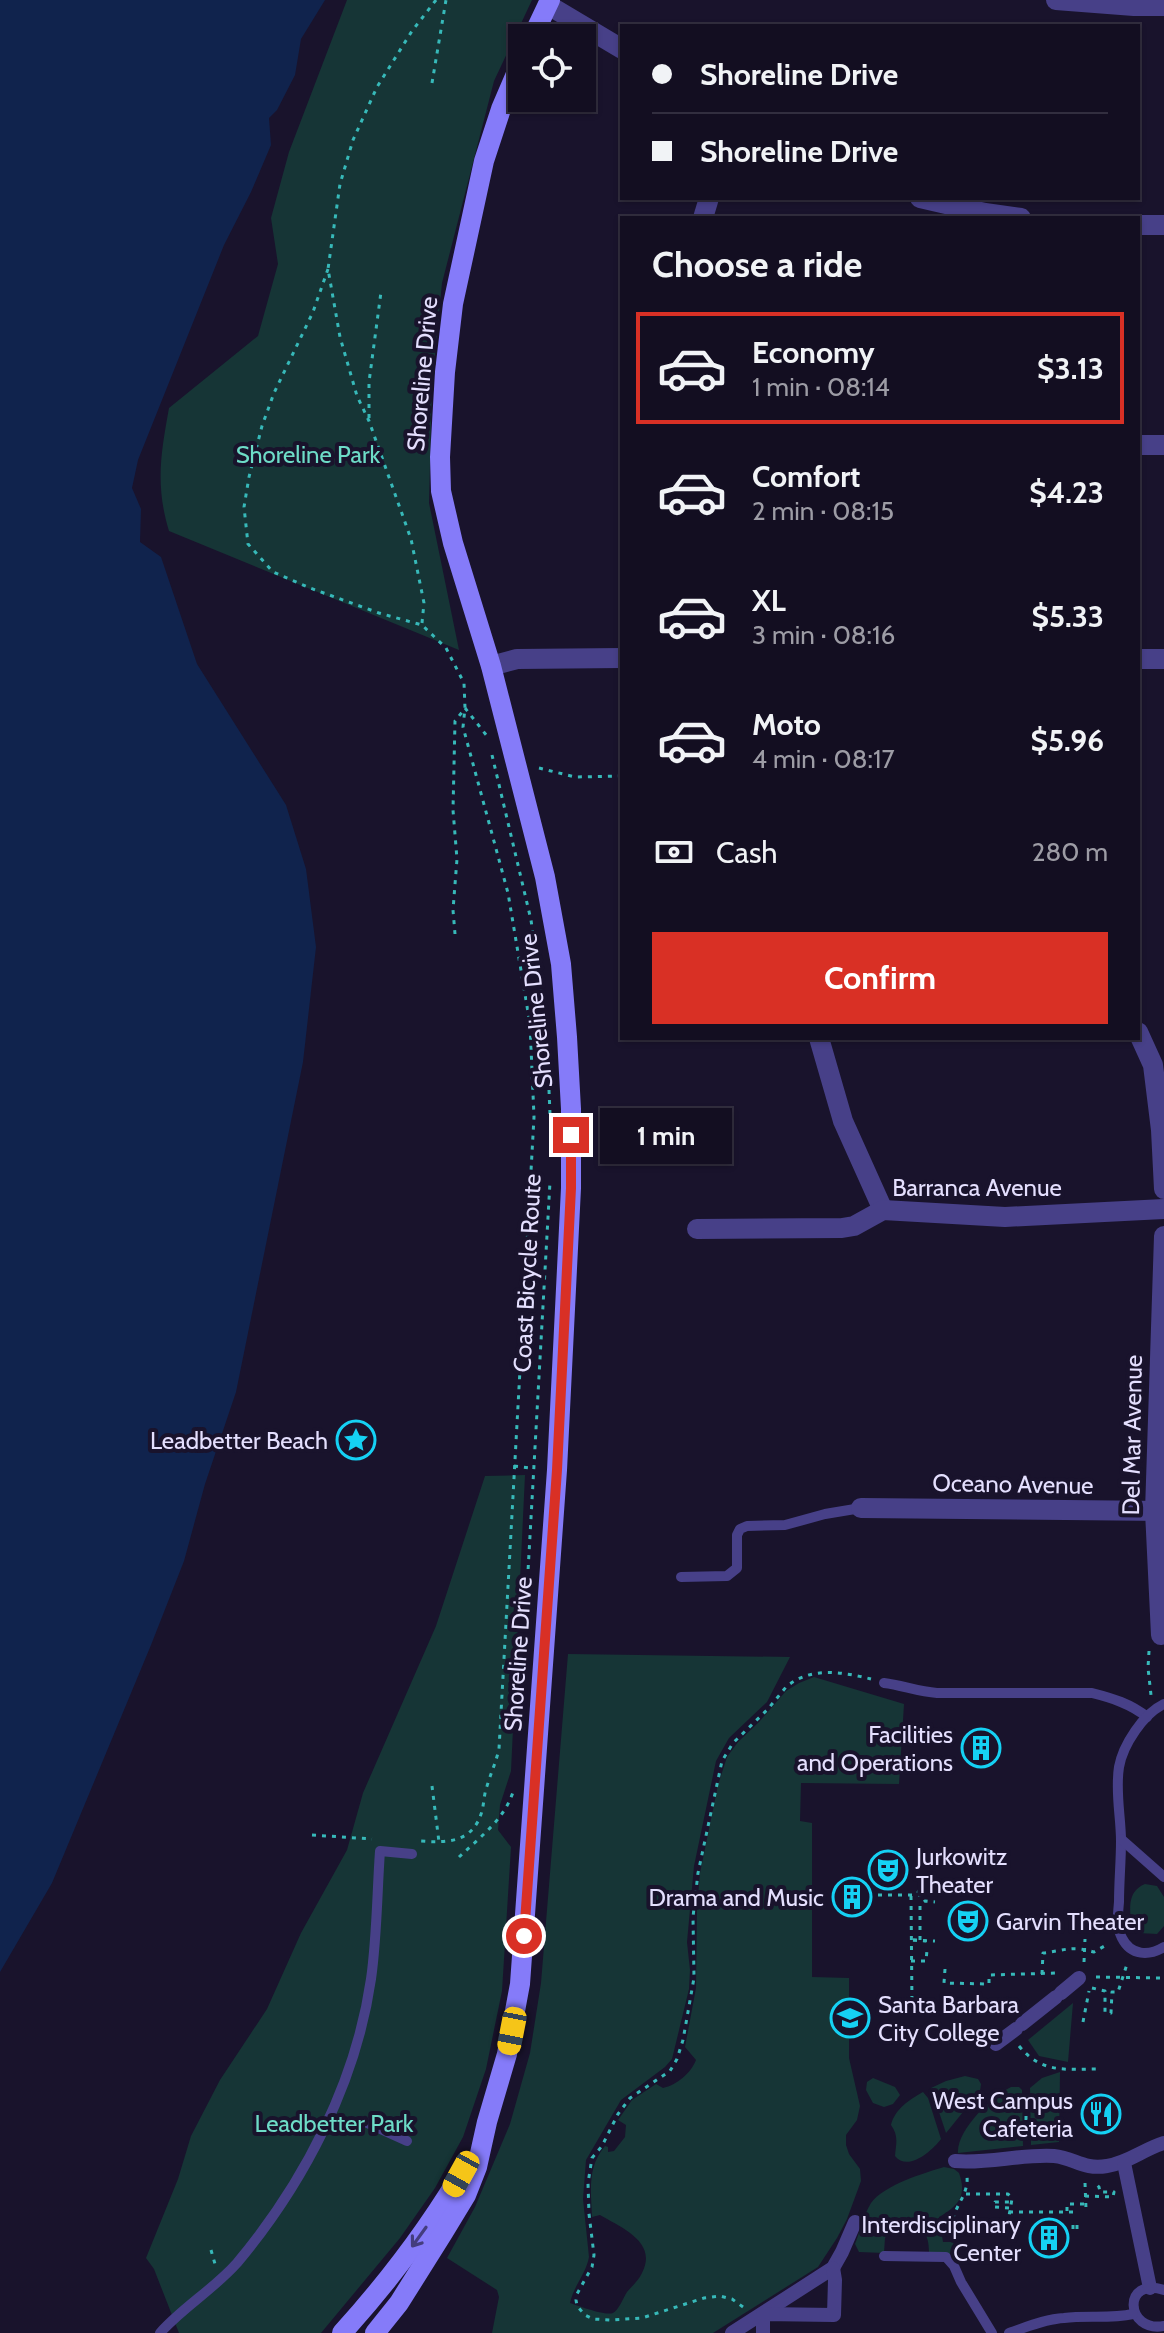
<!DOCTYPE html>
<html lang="en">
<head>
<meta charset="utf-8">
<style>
	body { margin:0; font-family:Cabin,sans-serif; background:#1c172a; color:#f1f3f6; height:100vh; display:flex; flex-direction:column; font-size:30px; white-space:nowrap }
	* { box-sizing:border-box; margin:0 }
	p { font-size:26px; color:#9d9ca5 }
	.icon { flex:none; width:44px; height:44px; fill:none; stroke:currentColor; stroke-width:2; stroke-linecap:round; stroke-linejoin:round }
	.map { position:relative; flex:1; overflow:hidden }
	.panel { position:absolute; left:620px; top:216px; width:520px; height:824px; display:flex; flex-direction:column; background:#130e21; border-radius:0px; box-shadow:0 2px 6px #0004,0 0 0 2px #322e3f }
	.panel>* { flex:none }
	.hud { position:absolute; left:620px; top:24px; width:520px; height:176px; border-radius:0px; box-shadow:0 2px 6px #0004,0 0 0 2px #322e3f; display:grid; align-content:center; height:176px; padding:0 32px; background:#130e21 }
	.tools { position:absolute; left:508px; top:24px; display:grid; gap:16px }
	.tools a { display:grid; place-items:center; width:88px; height:88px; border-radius:0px; background:#130e21; box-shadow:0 2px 6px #0004,0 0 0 2px #322e3f; font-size:40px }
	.end { position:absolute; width:36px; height:36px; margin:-18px; border:10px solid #d93025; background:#fff; box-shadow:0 0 0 4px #fff }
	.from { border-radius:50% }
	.bubble { position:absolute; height:56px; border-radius:0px; background:#130e21; box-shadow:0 2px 6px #0004,0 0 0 2px #322e3f; font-size:26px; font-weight:700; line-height:56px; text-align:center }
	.car { position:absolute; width:24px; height:48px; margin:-24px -12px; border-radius:10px; box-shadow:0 0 6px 2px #0007; background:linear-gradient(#f5c518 24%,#345 0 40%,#f5c518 0 76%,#345 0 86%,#f5c518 0) }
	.hud b { display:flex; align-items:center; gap:28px; height:76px; font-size:30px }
	.hud b+b { border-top:2px solid #322e3f }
	.hud i { width:20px; height:20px; background:#f1f3f6 }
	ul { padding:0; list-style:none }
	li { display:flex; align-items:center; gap:24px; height:112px; margin:0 16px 12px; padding:0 16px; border:4px solid transparent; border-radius:0px }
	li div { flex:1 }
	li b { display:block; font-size:30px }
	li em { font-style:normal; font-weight:700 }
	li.current { border-color:#d93025 }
	li>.icon { width:72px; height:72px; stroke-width:1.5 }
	h2 { padding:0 32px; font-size:36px; line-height:96px }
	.pay { display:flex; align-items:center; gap:20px; height:88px; padding:0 32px; font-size:30px }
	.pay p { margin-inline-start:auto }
	.button { display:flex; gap:16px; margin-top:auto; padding:16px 32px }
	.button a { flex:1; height:92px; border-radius:0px; background:#d93025; color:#fff; font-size:32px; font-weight:700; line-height:92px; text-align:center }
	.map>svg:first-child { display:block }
</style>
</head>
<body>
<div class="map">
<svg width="1164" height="2333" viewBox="0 0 1164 2333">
	<rect width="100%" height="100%" fill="#19132c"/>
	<g fill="#163536">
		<path d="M347,0H532L494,81L442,283L432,385L429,503L459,650L169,531C155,485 161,453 169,408L258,336L278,264L271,218L289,152Z"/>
		<polygon points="525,1475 511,1771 500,1805 498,1830 511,1847 502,1991 486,2069 463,2137 435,2188 400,2238 321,2333 179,2333 154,2269 146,2258 178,2179 191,2136 220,2080 267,2009 301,1933 347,1850 363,1793 436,1626 485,1476"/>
		<path d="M568,1654L790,1657L767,1702L729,1738L716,1761L694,1866L687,1942L690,1970L689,1989L672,2059L665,2067L621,2100L586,2160L583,2199L589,2257C586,2274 574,2285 570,2303C579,2306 605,2316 613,2313C619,2310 623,2298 627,2292C632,2286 639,2280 642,2273C658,2242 622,2228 600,2215L592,2217C591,2191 587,2167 605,2146L608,2147V2152L614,2151L625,2137L626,2125L618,2120L632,2100L656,2084L663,2088C677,2085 691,2073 696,2060L685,2047L696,1988L697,1908L700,1873L718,1785L727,1757L738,1742L759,1722L786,1691L799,1683L814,1677L904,1704L899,1784L801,1783L800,1821L812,1823V1977L849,1978V2058L860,2106L857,2120L846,2135V2145L849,2154L860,2169L861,2181L847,2219L837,2238L818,2267L713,2333H492L499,2297L497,2290L447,2258L475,2207L510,2124L530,2053L541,1983Z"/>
		<path d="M1145,1884L1157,1886L1164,1897V1926L1157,1934L1139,1933L1132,1928C1130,1910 1126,1892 1145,1884Z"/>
		<polygon points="1073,2003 1068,2062 1039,2056 1028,2040"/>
		<polygon points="1060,2072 1059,2142 1031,2145 1030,2088 1042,2078"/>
		<polygon points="965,2076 978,2079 981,2084 980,2091 946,2133 931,2088 946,2081"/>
		<polygon points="873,2078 895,2087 900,2095 893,2104 884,2107 873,2103 866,2090 867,2082"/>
		<path d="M1011,2087H1019L1022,2090L1023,2146L958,2153C956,2131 992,2096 1011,2087Z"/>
		<path d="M923,2092L928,2098L941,2139C932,2151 908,2172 895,2156C896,2144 899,2136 891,2125C895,2109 909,2100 923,2092Z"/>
		<path d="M944,2167L954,2169L959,2173C967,2195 959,2206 939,2217L943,2242H954L950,2254L929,2252C929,2224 915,2226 891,2230L885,2238L884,2253L859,2252L855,2244C860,2232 864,2214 871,2203C884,2185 924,2173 944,2167Z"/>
	</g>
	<polygon fill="#10234d" points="0,0 325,0 301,39 295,75 277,110 269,118 271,145 251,192 224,245 138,460 132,488 141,509 140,542 161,557 197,664 286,805 306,869 316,947 303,1062 236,1392 205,1484 184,1561 151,1645 52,1883 0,1972"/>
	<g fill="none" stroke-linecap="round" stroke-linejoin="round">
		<g stroke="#37b9b9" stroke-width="3" stroke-dasharray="4 6" stroke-linecap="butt">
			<polyline points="432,83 446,0"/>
			<path d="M328,269L313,312L274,393L262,426L249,477L244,507L248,544L273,572L310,588L379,613L422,625L446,648L464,683L465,708L463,727L508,893L530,1024L534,1117L499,1749C496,1762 491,1773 487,1786C484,1794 484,1803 482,1811C473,1843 447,1843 420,1841"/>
			<polyline points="369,418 369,382 381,292"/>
			<polyline points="422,623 424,603 411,539 369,421 357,396 340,337 328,269 340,184 353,140 377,87 412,31 436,0"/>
			<polyline points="465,708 487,736"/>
			<polyline points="492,755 531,920 543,1006"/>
			<polyline points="539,768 575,777 622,776"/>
			<polyline points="455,934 453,910 457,859 453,810 455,721 463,711"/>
			<polyline points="549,1090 550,1114"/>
			<polyline points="514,1466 530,1468"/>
			<polyline points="527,1589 550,1182"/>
			<polyline points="1149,1651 1148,1668 1151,1695"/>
			<polyline points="432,1786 439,1842"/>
			<polyline points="312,1835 372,1839"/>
			<path d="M459,1857C479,1838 504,1820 513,1792"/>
			<polyline points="917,1891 925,1895"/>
			<polyline points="858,1895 925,1895"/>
			<polyline points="911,1896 912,2006"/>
			<polyline points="913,1940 926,1941"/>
			<polyline points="920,1940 920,1905 925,1901 935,1902"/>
			<polyline points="911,1961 926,1961 927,1950"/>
			<polyline points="1084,1962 1085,1939"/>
			<polyline points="945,1969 944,1983 989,1984 989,1975 1057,1973 1060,1974"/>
			<path d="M1042,1974L1043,1953C1063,1951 1072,1945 1094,1952L1108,1944"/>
			<polyline points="1096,1977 1164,1978"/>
			<polyline points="1092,1988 1105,1991 1105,2012 1111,2013 1112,1992 1118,1992 1128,1961"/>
			<polyline points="1083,2022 1089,1991"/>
			<path d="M1019,2046C1042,2074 1066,2069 1099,2069"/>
			<polyline points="1026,2140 1026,2092"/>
			<polyline points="1085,2183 1086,2209"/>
			<polyline points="966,2194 1008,2194 1012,2199 1009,2216"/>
			<polyline points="1085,2196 1113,2197 1114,2192 1100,2192 1099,2187 1097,2185"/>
			<polyline points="1009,2208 994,2207 995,2202 1010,2202"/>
			<polyline points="1067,2211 1067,2204 1085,2204"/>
			<polyline points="1009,2212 1075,2212"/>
			<polyline points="1073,2229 1073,2220"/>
			<polyline points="1077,2229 1077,2220"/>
			<path d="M958,2248C956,2241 953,2235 952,2228C951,2208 969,2197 967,2176"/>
			<polyline points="211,2250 215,2264"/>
			<polyline points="993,2251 1001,2250"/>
			<polyline points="993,2255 1001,2255"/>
			<polyline points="965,2257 993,2261"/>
			<path d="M743,2307L732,2299L720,2296L704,2298L642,2318L610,2320L593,2319L585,2315L577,2306L576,2300L577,2294L592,2267L594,2255L589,2214L588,2183L592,2158L602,2146L618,2114L630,2098L670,2071L677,2059L683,2040L694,1978L693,1917L698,1873L722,1761L733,1743L768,1709L786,1687C811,1666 842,1672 871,1679"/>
		</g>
		<g stroke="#474088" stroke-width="10">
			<polyline points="681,1577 727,1576 737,1568 737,1535 740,1529 747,1526 785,1525 825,1514 861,1508"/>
			<path d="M884,1683C902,1685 918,1692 937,1693H1092C1112,1698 1131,1704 1147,1717"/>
			<path d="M1164,1704C1143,1714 1123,1745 1119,1767C1115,1792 1121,1817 1121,1841C1121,1861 1119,1882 1119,1902C1118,1914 1116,1927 1122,1938C1131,1956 1149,1956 1164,1947"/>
			<polyline points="1121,1839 1164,1877"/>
			<polyline points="365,2122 407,2141"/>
			<polyline points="884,2256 946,2257 954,2266 961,2282 992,2333"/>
			<path d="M1164,2290C1122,2276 1125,2333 1164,2326"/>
			<path d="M160,2333C183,2307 214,2289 237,2263C304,2183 356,2083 371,1979C377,1937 377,1893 380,1851L412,1854"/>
			<path d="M1009,2333C1027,2327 1045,2319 1064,2318C1087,2315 1110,2319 1133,2314"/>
		</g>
		<g stroke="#474088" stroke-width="14">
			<polyline points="1061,1993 1079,1978"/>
			<polyline points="1022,2024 1056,1997"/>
			<polyline points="996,2044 1016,2029"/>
			<path d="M955,2161C988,2164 1020,2154 1054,2156C1075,2158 1083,2170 1107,2166C1128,2163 1144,2149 1164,2143"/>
			<polyline points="1124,2163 1150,2288"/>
			<polyline points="732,2333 833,2268 842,2252 855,2222"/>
			<polyline points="763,2333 763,2314 834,2315 835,2280 833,2268"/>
		</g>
		<g stroke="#474088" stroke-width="20">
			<polyline points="1056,0 1134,6 1164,6"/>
			<polyline points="548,5 622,49"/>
			<polyline points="920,198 985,213 1021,218"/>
			<polyline points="703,218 709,198"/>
			<polyline points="1138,225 1164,225"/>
			<polyline points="1138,445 1164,445"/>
			<polyline points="1138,1032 1153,1065 1161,1130 1164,1189"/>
			<polyline points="819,1038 843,1121 883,1210"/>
			<polyline points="697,1229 842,1228 854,1226 883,1210 1005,1217 1164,1209"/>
			<polyline points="861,1508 1164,1511"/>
			<polyline points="1161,1635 1155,1511 1164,1236"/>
		</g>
		<g stroke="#474088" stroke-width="20">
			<polyline points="1138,659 1164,659"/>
			<polyline points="491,666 517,659 622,658"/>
		</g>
		<g stroke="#857bf9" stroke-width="20">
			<polyline points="532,38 550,0"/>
			<path d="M342,2333C389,2281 433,2223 468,2162"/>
			<polyline points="375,2333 399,2303 443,2233 466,2195 477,2167 487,2122 507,2054 520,1984 557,1470 571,1188 571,1109 567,1037 561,964 545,877 491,666 453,543 441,491 440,457 445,372 453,304 484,161 501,109 522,60"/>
		</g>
		<polyline stroke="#37b9b9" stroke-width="3" stroke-dasharray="4 6" stroke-linecap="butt" points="913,1940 935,1941"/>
	</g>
	<defs><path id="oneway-shaft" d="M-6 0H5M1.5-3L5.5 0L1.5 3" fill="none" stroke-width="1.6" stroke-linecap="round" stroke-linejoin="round" transform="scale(2)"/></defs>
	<use stroke="#443d7e" href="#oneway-shaft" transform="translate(419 2237) rotate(126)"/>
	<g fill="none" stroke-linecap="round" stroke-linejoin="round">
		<polyline stroke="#d93025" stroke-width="10" points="524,1936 557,1470 571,1188 571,1135"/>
	</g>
	<defs>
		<symbol id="sight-ring" viewBox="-11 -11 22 22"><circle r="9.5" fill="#19132c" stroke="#15d1f4" stroke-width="1.5"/><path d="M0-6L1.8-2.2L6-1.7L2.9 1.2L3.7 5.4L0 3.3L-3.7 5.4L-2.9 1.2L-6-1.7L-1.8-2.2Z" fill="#15d1f4"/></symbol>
		<symbol id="building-ring" viewBox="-11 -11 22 22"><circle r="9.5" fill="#19132c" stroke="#15d1f4" stroke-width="1.5"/><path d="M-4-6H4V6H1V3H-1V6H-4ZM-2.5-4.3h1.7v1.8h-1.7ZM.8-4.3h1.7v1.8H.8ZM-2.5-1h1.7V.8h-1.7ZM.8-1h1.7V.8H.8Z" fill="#15d1f4"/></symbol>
		<symbol id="theatre-ring" viewBox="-11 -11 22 22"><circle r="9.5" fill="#19132c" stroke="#15d1f4" stroke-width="1.5"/><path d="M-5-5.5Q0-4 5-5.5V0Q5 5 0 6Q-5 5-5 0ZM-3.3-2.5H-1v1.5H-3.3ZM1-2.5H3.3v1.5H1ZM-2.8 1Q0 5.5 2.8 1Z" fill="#15d1f4"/></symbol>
		<symbol id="university-ring" viewBox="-11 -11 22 22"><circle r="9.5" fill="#19132c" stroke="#15d1f4" stroke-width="1.5"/><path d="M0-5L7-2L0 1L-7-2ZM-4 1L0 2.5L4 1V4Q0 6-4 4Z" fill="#15d1f4"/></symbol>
		<symbol id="restaurant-ring" viewBox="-11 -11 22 22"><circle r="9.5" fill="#19132c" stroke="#15d1f4" stroke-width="1.5"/><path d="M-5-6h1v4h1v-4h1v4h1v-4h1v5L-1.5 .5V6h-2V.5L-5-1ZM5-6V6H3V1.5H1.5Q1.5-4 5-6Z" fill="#15d1f4"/></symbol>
	</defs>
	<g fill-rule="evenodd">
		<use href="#sight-ring" x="334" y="1418" width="44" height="44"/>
		<use href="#building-ring" x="959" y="1726" width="44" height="44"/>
		<use href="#theatre-ring" x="866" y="1848" width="44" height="44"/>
		<use href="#building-ring" x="830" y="1875" width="44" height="44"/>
		<use href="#theatre-ring" x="946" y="1899" width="44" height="44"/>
		<use href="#university-ring" x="828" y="1996" width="44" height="44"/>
		<use href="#restaurant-ring" x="1079" y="2092" width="44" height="44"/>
		<use href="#building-ring" x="1027" y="2216" width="44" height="44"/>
	</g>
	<g text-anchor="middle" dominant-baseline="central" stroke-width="8" stroke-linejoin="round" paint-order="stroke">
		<g font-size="24" fill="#e4dffe" stroke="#19132c">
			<text transform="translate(422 374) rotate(-85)">Shoreline Drive</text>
			<text transform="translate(536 1011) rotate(-96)">Shoreline Drive</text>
			<text x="977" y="1187">Barranca Avenue</text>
			<text transform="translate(527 1273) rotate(-87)">Coast Bicycle Route</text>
			<text transform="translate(1132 1435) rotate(-89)">Del Mar Avenue</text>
			<text transform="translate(1013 1484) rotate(1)">Oceano Avenue</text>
			<text transform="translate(518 1654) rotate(-86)">Shoreline Drive</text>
		</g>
		<g font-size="24" fill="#6ddcc7" stroke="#19132c">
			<text x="308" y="454">Shoreline Park</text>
			<text x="334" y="2123">Leadbetter Park</text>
		</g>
		<g font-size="24" fill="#e4dffe" stroke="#19132c" text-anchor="end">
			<text x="328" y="1440">Leadbetter Beach</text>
			<text x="953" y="1734">Facilities<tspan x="953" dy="28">and Operations</tspan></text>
			<text x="916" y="1856" text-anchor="start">Jurkowitz<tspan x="916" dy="28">Theater</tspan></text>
			<text x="824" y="1897">Drama and Music</text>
			<text x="996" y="1921" text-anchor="start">Garvin Theater</text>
			<text x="878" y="2004" text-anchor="start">Santa Barbara<tspan x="878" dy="28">City College</tspan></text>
			<text x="1073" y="2100">West Campus<tspan x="1073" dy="28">Cafeteria</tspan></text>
			<text x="1021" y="2224">Interdisciplinary<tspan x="1021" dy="28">Center</tspan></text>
		</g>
	</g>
</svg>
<div class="tools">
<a><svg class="icon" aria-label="locate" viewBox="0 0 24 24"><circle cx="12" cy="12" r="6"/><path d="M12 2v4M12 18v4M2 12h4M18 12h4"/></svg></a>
</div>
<i class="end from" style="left:524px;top:1936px"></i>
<i class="end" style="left:571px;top:1135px"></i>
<div class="bubble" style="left:600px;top:1108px;width:132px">1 min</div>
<i class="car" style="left:512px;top:2031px;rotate:191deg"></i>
<i class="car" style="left:461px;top:2174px;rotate:209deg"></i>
<div class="hud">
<b><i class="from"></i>Shoreline Drive</b>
<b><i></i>Shoreline Drive</b>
</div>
<section class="panel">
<h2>Choose a ride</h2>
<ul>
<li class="current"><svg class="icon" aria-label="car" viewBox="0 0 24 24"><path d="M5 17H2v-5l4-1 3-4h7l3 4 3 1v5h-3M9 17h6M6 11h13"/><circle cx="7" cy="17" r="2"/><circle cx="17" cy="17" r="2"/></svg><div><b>Economy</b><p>1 min · 08:14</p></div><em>$3.13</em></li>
<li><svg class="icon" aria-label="car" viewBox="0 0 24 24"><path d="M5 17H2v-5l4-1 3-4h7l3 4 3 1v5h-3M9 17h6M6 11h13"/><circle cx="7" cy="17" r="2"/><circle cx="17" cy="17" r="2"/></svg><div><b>Comfort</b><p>2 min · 08:15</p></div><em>$4.23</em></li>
<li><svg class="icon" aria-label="car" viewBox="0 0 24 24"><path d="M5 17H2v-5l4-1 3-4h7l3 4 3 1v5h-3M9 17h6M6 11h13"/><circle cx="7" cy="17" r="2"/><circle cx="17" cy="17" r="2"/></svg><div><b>XL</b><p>3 min · 08:16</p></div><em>$5.33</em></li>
<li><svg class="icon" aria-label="car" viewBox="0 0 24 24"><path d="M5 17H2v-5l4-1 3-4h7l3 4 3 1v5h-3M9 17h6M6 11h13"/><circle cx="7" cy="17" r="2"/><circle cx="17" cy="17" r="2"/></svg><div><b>Moto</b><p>4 min · 08:17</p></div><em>$5.96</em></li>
</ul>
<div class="pay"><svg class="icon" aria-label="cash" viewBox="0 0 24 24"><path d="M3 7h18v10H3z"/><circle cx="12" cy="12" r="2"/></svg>Cash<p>280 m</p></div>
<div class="button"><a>Confirm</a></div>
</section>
</div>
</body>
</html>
